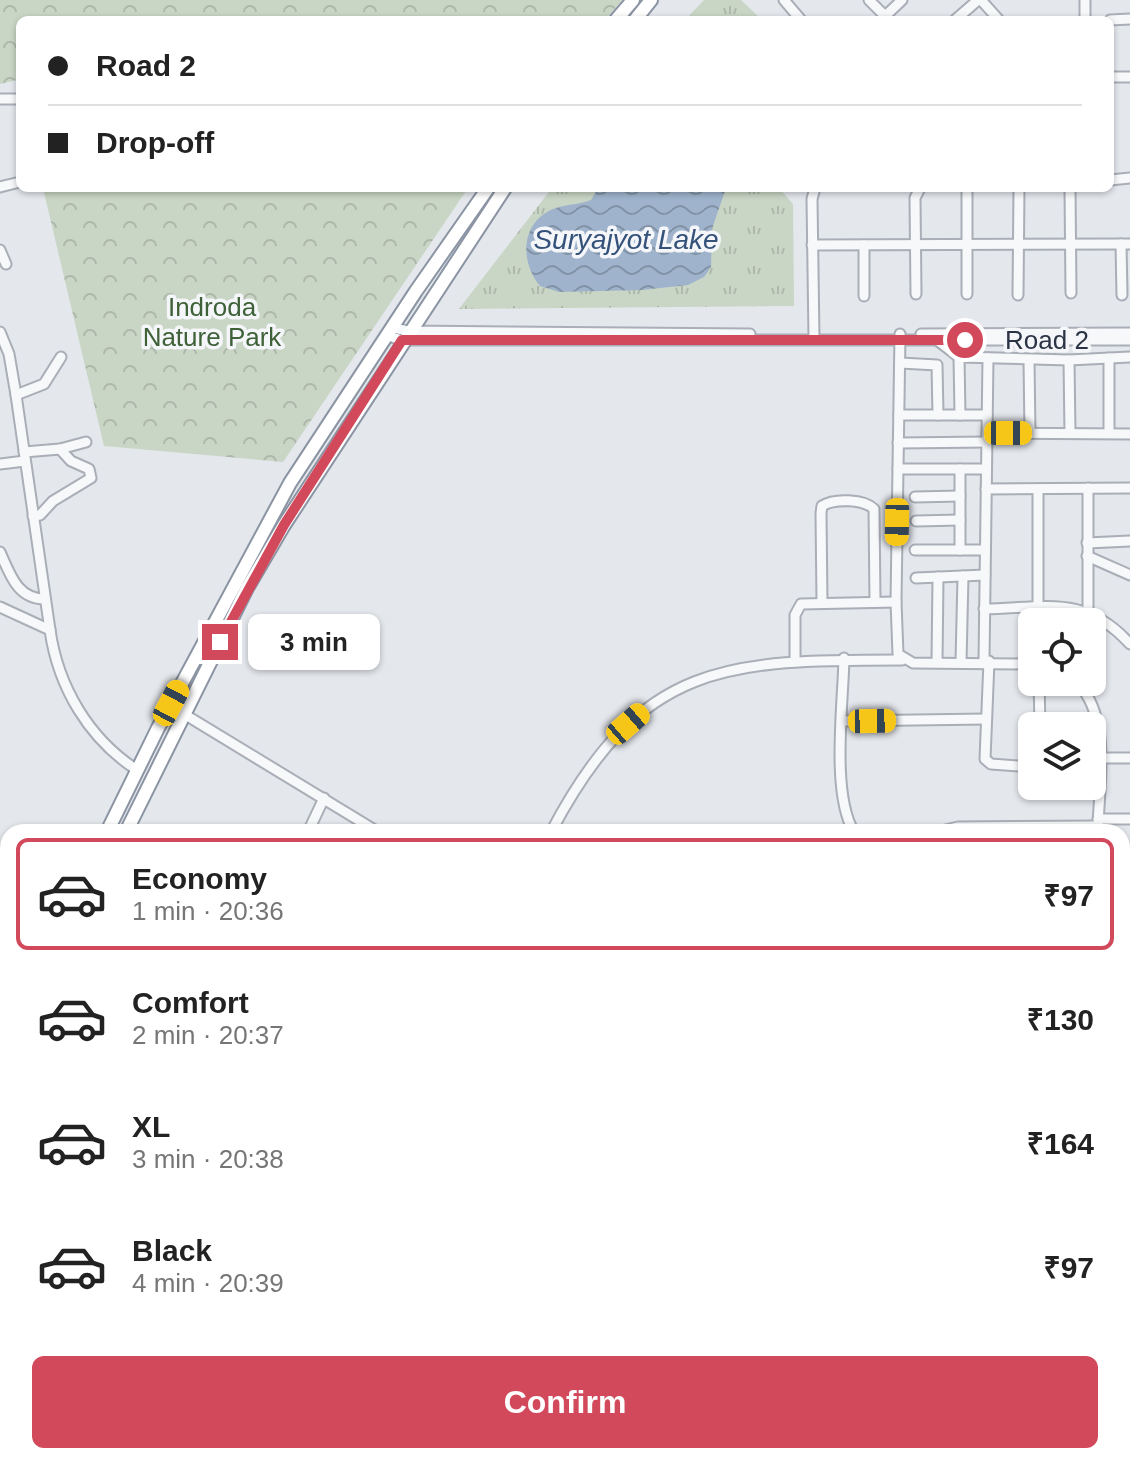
<!DOCTYPE html>
<html lang="en">
<head>
<meta charset="utf-8">
<style>
	body { margin:0; font-family:Arial,sans-serif; background:#f2f2f2; color:#222; height:100vh; display:flex; flex-direction:column; font-size:30px; white-space:nowrap }
	* { box-sizing:border-box; margin:0 }
	p { font-size:26px; color:#767676 }
	.icon { flex:none; width:44px; height:44px; fill:none; stroke:currentColor; stroke-width:2; stroke-linecap:round; stroke-linejoin:round }
	.map { position:relative; flex:1; overflow:hidden }
	.details { position:absolute; left:0px; top:824px; width:1130px; height:640px; display:flex; flex-direction:column; background:#fff; border-radius:24px 24px 0 0; box-shadow:0 2px 6px #0004 }
	.details>* { flex:none }
	.banner { position:absolute; left:16px; top:16px; width:1098px; height:176px; border-radius:12px; box-shadow:0 2px 6px #0004; display:grid; align-content:center; height:176px; padding:0 32px; background:#fff }
	.controls { position:absolute; left:1018px; top:608px; display:grid; gap:16px }
	.controls a { display:grid; place-items:center; width:88px; height:88px; border-radius:12px; background:#fff; box-shadow:0 2px 6px #0004; font-size:40px }
	.end { position:absolute; width:36px; height:36px; margin:-18px; border:10px solid #d1495b; background:#fff; box-shadow:0 0 0 4px #fff }
	.from { border-radius:50% }
	.bubble { position:absolute; height:56px; border-radius:12px; background:#fff; box-shadow:0 2px 6px #0004; font-size:26px; font-weight:800; line-height:56px; text-align:center }
	.car { position:absolute; width:24px; height:48px; margin:-24px -12px; border-radius:10px; box-shadow:0 0 6px 2px #0007; background:linear-gradient(#f5c518 24%,#345 0 40%,#f5c518 0 76%,#345 0 86%,#f5c518 0) }
	.banner b { display:flex; align-items:center; gap:28px; height:76px; font-size:30px }
	.banner b+b { border-top:2px solid #e0e0e0 }
	.banner i { width:20px; height:20px; background:#222 }
	ul { padding:14px 0 0; list-style:none }
	li { display:flex; align-items:center; gap:24px; height:112px; margin:0 16px 12px; padding:0 16px; border:4px solid transparent; border-radius:12px }
	li div { flex:1 }
	li b { display:block; font-size:30px }
	li em { font-style:normal; font-weight:800 }
	li.active { border-color:#d1495b }
	li>.icon { width:72px; height:72px; stroke-width:1.5 }
	.cta { display:flex; gap:16px; margin-top:auto; padding:16px 32px }
	.cta a { flex:1; height:92px; border-radius:12px; background:#d1495b; color:#fff; font-size:32px; font-weight:800; line-height:92px; text-align:center }
	.map>svg:first-child { display:block }
</style>
</head>
<body>
<div class="map">
<svg width="1130" height="1464" viewBox="0 0 1130 1464">
	<defs>
		<pattern id="grass-tufts" width="24" height="20" patternUnits="userSpaceOnUse" patternTransform="scale(2)"><rect width="24" height="20" fill="#c9d6c5"/><path d="M3 7l-1-3M5 7V3M7 7l1-3M15 17l-1-3M17 17v-4M19 17l1-3" fill="none" stroke="#adb8ab"/></pattern>
		<pattern id="forest-crowns" width="20" height="18" patternUnits="userSpaceOnUse" patternTransform="scale(2)"><rect width="20" height="18" fill="#c9d6c5"/><path d="M2 6a3 3 0 1 1 6 0M12 15a3 3 0 1 1 6 0" fill="none" stroke="#adb8ab"/></pattern>
		<pattern id="water-waves" width="16" height="10" patternUnits="userSpaceOnUse" patternTransform="scale(2)"><rect width="16" height="10" fill="#9fb4cc"/><path d="M0 5q4-4 8 0t8 0" fill="none" stroke="#8293a7"/></pattern>
	</defs>
	<rect width="100%" height="100%" fill="#e4e7ec"/>
	<g fill="url(#grass-tufts)">
		<polygon points="704,0 741,0 762,20 685,20"/>
		<polygon points="552,188 779,188 793,204 794,306 459,309"/>
		<polygon points="0,844 8,848 8,1019 0,1038"/>
	</g>
	<g fill="url(#forest-crowns)">
		<polygon points="0,0 622,0 605,20 20,20 20,90 17,80 0,84"/>
		<polygon points="43,188 468,188 283,462 104,446"/>
	</g>
	<path fill="url(#water-waves)" d="M598,188H726L712,229L711,267L704,277L688,285L642,290L559,292L540,286C520,262 520,223 553,209C565,204 579,205 591,200Z"/>
	<g fill="none" stroke-linecap="round" stroke-linejoin="round">
		<defs>
			<g id="minor">
				<polyline points="784,0 801,20"/>
				<polyline points="869,0 885,16"/>
				<polyline points="981,0 999,20"/>
				<polyline points="1085,0 1085,20"/>
				<polyline points="881,20 902,0"/>
				<polyline points="955,20 978,0"/>
				<polyline points="1110,20 1130,19"/>
				<polyline points="1110,77 1130,77"/>
				<polyline points="0,99 20,99"/>
				<polyline points="1110,180 1130,178"/>
				<polyline points="0,187 20,182"/>
				<polyline points="1070,188 1071,293"/>
				<polyline points="1121,244 1122,295"/>
				<polyline points="812,245 1130,244"/>
				<polyline points="0,250 6,264"/>
				<polyline points="916,294 915,198 920,188"/>
				<polyline points="967,294 967,188"/>
				<polyline points="1018,295 1019,188"/>
				<polyline points="864,296 864,245"/>
				<polyline points="394,328 408,331 750,334"/>
				<polyline points="0,332 9,354 16,395 50,630"/>
				<polyline points="900,334 896,602 898,654 913,663 1032,664"/>
				<polyline points="921,334 1130,333"/>
				<polyline points="388,336 402,340 1130,340"/>
				<polyline points="814,338 812,199 815,188"/>
				<polyline points="937,340 959,357 1069,360 1130,357"/>
				<polyline points="959,357 960,415"/>
				<polyline points="1109,358 1109,433"/>
				<polyline points="1029,360 1030,433"/>
				<polyline points="1069,360 1070,433"/>
				<polyline points="900,363 937,365 938,415"/>
				<polyline points="16,395 44,384 61,357"/>
				<polyline points="899,415 987,415"/>
				<polyline points="987,433 1130,434"/>
				<polyline points="898,443 987,442"/>
				<polyline points="24,452 60,449 86,442"/>
				<polyline points="0,464 25,461"/>
				<polyline points="898,469 986,469"/>
				<polyline points="1088,488 1088,610"/>
				<polyline points="986,489 1130,488"/>
				<polyline points="915,497 960,496"/>
				<polyline points="33,516 40,515 53,501 91,478 89,469 71,461 60,449"/>
				<polyline points="916,521 960,520"/>
				<polyline points="1087,543 1130,541"/>
				<polyline points="915,550 985,550"/>
				<polyline points="960,550 960,469"/>
				<path d="M0,552C10,574 17,599 45,599"/>
				<polyline points="1087,556 1130,575"/>
				<polyline points="916,578 985,575"/>
				<path d="M822,602L821,513L822,506C834,498 864,499 874,509L875,602"/>
				<path d="M0,607L50,630C58,687 89,739 137,770"/>
				<polyline points="1038,608 1038,489"/>
				<path d="M984,609C1046,608 1085,594 1130,644"/>
				<path d="M844,658C843,705 831,794 854,832"/>
				<polyline points="795,661 795,615 801,604 896,602"/>
				<polyline points="984,661 988,358"/>
				<polyline points="989,661 985,759 991,764 1032,767"/>
				<polyline points="937,662 938,577"/>
				<polyline points="961,662 963,576"/>
				<polyline points="1039,682 1040,726"/>
				<path d="M1077,682C1112,719 1099,781 1098,828"/>
				<polyline points="184,714 378,832"/>
				<polyline points="843,721 986,719"/>
				<polyline points="1099,758 1130,758"/>
				<polyline points="1098,819 1130,819"/>
				<polyline points="308,832 324,798"/>
				<path d="M551,832C641,661 726,660 902,660"/>
				<polyline points="937,832 958,827 1098,826"/>
				<polyline points="1122,905 1130,905"/>
				<polyline points="1122,985 1130,963"/>
				<polyline points="1122,1040 1130,1039"/>
				<polyline points="1122,1106 1130,1105"/>
				<polyline points="1122,1360 1130,1360"/>
				<polyline points="1122,1369 1130,1369"/>
				<polyline points="186,1456 200,1464"/>
				<polyline points="314,1456 314,1464"/>
				<polyline points="823,1456 823,1464"/>
				<polyline points="393,1464 396,1456"/>
				<polyline points="642,1464 642,1456"/>
				<polyline points="651,1464 651,1456"/>
			</g>
			<g id="highway">
				<polyline points="616,20 633,0"/>
				<polyline points="635,20 651,0"/>
				<polyline points="107,832 158,728 290,483 416,291 488,188"/>
				<polyline points="126,832 247,588 284,525 505,188"/>
				<polyline points="0,1077 8,1060"/>
				<polyline points="0,1120 8,1100"/>
			</g>
		</defs>
		<use href="#minor" stroke="#a9aeb7" stroke-width="13"/>
		<use href="#highway" stroke="#8b94a3" stroke-width="16"/>
		<use href="#minor" stroke="#f7f8fa" stroke-width="9"/>
		<use href="#highway" stroke="#fff" stroke-width="12"/>
		<defs>
			<g id="rail">
				<polyline points="1122,1367 1130,1368"/>
				<polyline points="644,1464 645,1456"/>
			</g>
		</defs>
		<use href="#rail" stroke="#7d8696" stroke-width="5"/>
		<use href="#rail" stroke="#f4f6f9" stroke-width="2" stroke-dasharray="6" stroke-linecap="butt"/>
	</g>
	<g fill="none" stroke-linecap="round" stroke-linejoin="round">
		<polyline stroke="#d1495b" stroke-width="10" points="220,642 284,525 402,340 965,340"/>
	</g>
	<g text-anchor="middle" dominant-baseline="central" stroke-width="7" stroke-linejoin="round" paint-order="stroke">
		<g font-size="26" fill="#3f6138" stroke="#f4f6f9">
			<text x="212" y="307">Indroda<tspan x="212" dy="30">Nature Park</tspan></text>
		</g>
		<g font-size="26" fill="#2b3445" stroke="#f4f6f9">
			<text x="1047" y="340">Road 2</text>
		</g>
		<g font-size="28" font-style="italic" fill="#34527a" stroke="#f4f6f9">
			<text x="626" y="239">Suryajyot Lake</text>
		</g>
	</g>
</svg>
<div class="controls">
<a><svg class="icon" aria-label="locate" viewBox="0 0 24 24"><circle cx="12" cy="12" r="6"/><path d="M12 2v4M12 18v4M2 12h4M18 12h4"/></svg></a>
<a><svg class="icon" aria-label="layers" viewBox="0 0 24 24"><path d="M12 4l9 5-9 5-9-5zM3 14l9 5 9-5"/></svg></a>
</div>
<i class="end from" style="left:965px;top:340px"></i>
<i class="end" style="left:220px;top:642px"></i>
<div class="bubble" style="left:248px;top:614px;width:132px">3 min</div>
<i class="car" style="left:1008px;top:433px;rotate:90deg"></i>
<i class="car" style="left:897px;top:522px;rotate:181deg"></i>
<i class="car" style="left:171px;top:703px;rotate:28deg"></i>
<i class="car" style="left:872px;top:721px;rotate:89deg"></i>
<i class="car" style="left:628px;top:724px;rotate:49deg"></i>
<div class="banner">
<b><i class="from"></i>Road 2</b>
<b><i></i>Drop-off</b>
</div>
<section class="details">
<ul>
<li class="active"><svg class="icon" aria-label="car" viewBox="0 0 24 24"><path d="M5 17H2v-5l4-1 3-4h7l3 4 3 1v5h-3M9 17h6M6 11h13"/><circle cx="7" cy="17" r="2"/><circle cx="17" cy="17" r="2"/></svg><div><b>Economy</b><p>1 min · 20:36</p></div><em>₹97</em></li>
<li><svg class="icon" aria-label="car" viewBox="0 0 24 24"><path d="M5 17H2v-5l4-1 3-4h7l3 4 3 1v5h-3M9 17h6M6 11h13"/><circle cx="7" cy="17" r="2"/><circle cx="17" cy="17" r="2"/></svg><div><b>Comfort</b><p>2 min · 20:37</p></div><em>₹130</em></li>
<li><svg class="icon" aria-label="car" viewBox="0 0 24 24"><path d="M5 17H2v-5l4-1 3-4h7l3 4 3 1v5h-3M9 17h6M6 11h13"/><circle cx="7" cy="17" r="2"/><circle cx="17" cy="17" r="2"/></svg><div><b>XL</b><p>3 min · 20:38</p></div><em>₹164</em></li>
<li><svg class="icon" aria-label="car" viewBox="0 0 24 24"><path d="M5 17H2v-5l4-1 3-4h7l3 4 3 1v5h-3M9 17h6M6 11h13"/><circle cx="7" cy="17" r="2"/><circle cx="17" cy="17" r="2"/></svg><div><b>Black</b><p>4 min · 20:39</p></div><em>₹97</em></li>
</ul>
<div class="cta"><a>Confirm</a></div>
</section>
</div>
</body>
</html>
